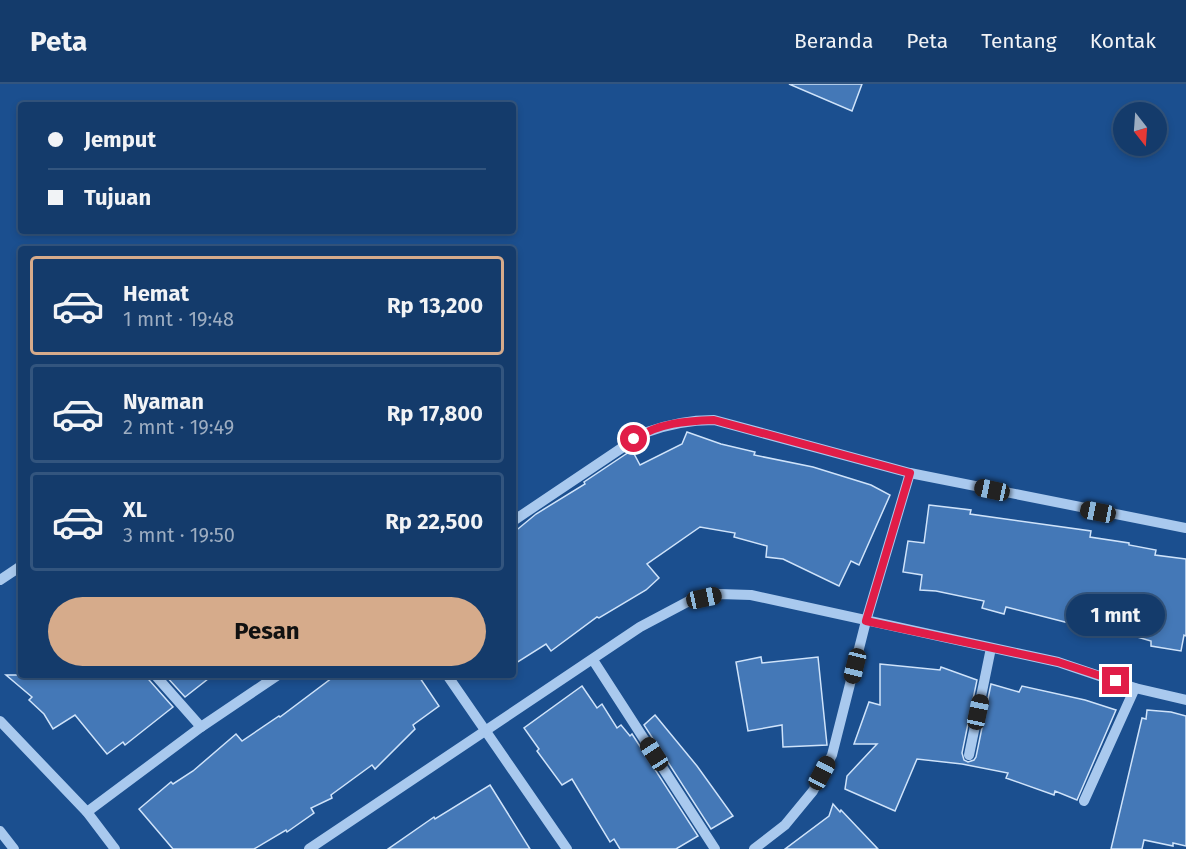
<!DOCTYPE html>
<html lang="id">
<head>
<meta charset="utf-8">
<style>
	body { margin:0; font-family:"Fira Sans",sans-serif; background:#214673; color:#f1f3f6; height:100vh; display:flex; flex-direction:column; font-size:22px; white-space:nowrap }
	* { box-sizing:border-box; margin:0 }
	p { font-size:20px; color:#9dadc1 }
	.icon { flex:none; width:33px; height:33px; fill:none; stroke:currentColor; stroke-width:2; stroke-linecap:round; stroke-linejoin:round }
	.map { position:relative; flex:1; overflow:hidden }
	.details { position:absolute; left:18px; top:162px; width:498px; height:432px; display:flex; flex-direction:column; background:#143b6b; border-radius:6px; box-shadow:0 3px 9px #0003,0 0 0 2px #33557e }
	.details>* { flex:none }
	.banner { position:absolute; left:18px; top:18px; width:498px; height:132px; border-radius:6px; box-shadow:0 3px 9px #0003,0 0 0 2px #33557e; display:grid; align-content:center; height:132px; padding:0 30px; background:#143b6b }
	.needle { width:39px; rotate:163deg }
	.fabs { position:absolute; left:1113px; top:18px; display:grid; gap:12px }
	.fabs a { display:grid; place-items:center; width:54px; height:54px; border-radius:50%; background:#143b6b; box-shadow:0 3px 9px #0003,0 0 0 2px #33557e; font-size:30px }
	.end { position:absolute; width:27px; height:27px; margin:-14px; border:8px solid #e11d48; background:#fff; box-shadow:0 0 0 3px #fff }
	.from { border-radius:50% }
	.bubble { position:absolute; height:42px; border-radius:21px; background:#143b6b; box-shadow:0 3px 9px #0003,0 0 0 2px #33557e; font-size:20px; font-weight:700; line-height:42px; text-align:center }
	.car { position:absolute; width:18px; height:36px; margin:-18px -9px; border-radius:8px; box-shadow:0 0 4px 2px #0007; background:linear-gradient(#222 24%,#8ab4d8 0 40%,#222 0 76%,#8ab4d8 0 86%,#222 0) }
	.banner b { display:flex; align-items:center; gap:21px; height:57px; font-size:22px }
	.banner b+b { border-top:2px solid #33557e }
	.banner i { width:15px; height:15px; background:#f1f3f6 }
	ul { padding:10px 0 0; list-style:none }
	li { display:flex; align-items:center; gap:18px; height:99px; margin:0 12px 9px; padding:0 18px; border:3px solid #33557e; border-radius:6px }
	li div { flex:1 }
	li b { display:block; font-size:22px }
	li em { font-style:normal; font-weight:700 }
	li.current { border-color:#d6ab8b }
	li>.icon { width:54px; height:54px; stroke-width:1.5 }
	.button { display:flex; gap:12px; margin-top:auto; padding:12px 30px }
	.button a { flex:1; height:69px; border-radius:36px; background:#d6ab8b; color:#111; font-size:24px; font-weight:700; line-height:69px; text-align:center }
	header { display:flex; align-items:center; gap:36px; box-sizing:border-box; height:84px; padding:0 30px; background:#143b6b; border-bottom:2px solid #33557e }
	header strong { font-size:28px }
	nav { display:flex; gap:33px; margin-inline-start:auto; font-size:21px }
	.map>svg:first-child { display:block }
</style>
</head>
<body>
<header>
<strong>Peta</strong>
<nav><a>Beranda</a><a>Peta</a><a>Tentang</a><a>Kontak</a></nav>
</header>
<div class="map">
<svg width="1186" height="765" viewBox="0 0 1186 765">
	<rect width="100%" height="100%" fill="#1b4f8f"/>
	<g fill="#4478b7" stroke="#cfe3fa" stroke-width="1.5">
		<polygon points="789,0 862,0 852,27"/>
		<polygon points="687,348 721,360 755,368 754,371 813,383 871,401 890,411 859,481 851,477 839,502 783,475 766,473 767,462 734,453 735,449 700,443 647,480 659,494 646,506 599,534 597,533 551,567 546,560 513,581 513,449 536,430 585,400 584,398 632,366 640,381 682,360"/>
		<polygon points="929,421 971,426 970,430 1091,447 1090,453 1129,459 1129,461 1156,466 1155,471 1186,475 1186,552 1184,551 1181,567 1151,562 1151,557 1110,545 1108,549 1006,523 1004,530 982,524 984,517 936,507 920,506 922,491 903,488 908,457 924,459"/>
		<polygon points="761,573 762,579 818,573 827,661 783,663 782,641 748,647 736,578"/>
		<polygon points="880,580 940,586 941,583 977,596 962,669 964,676 968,678 974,676 976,673 991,600 1019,608 1022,602 1085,616 1116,626 1077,716 1055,707 1054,711 1006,694 1008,689 962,680 917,675 895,727 845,705 847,692 877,660 854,660 869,618 880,621"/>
		<polygon points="6,591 148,591 149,596 173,623 125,661 123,658 107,670 75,631 53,645 44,630 29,616 32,613"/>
		<polygon points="165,591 213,591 185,613"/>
		<polygon points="336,591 418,591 439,622 413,641 415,645 375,685 372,681 331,711 332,714 311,724 314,729 287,748 286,746 254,765 173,765 139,725 171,698 173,700 193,687 236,650 242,657 279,632 280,633"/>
		<polygon points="582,602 597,624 602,620 617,644 621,641 630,652 632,650 698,752 676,765 620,765 614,755 610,758 572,695 562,701 537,667 539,665 524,644"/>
		<polygon points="1147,626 1171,628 1186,632 1186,762 1173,759 1173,762 1144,756 1142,765 1111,765 1142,634 1146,635"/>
		<polygon points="655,631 697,682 733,732 711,745 644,641"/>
		<polygon points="490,701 530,765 388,765 434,733 435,735"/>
		<polygon points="833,720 840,728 841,726 878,765 785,765 829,732"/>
	</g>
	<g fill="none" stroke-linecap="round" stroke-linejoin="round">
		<g stroke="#a9c9ee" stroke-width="10">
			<path d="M513,437L644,349C668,340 688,336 714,336L910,389L1186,444"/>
			<polyline points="0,496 21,482"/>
			<polyline points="593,576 715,765"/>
			<polyline points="155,591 201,643"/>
			<polyline points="447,591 567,765"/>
			<polyline points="0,637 87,728 115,765"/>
			<polyline points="969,671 991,564"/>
			<polyline points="1084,717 1135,604"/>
			<polyline points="87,728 201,643 278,591"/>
			<polyline points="0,747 14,765"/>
			<polyline points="309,765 640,543 689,517 719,510 751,511 1058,578 1135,604 1186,616"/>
			<polyline points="754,765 785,741 813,707 832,671 866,537 910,389"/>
		</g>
	</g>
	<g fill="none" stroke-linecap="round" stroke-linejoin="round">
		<path stroke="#e11d48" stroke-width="8" d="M634,355C659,339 685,337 714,336L910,389L866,537L1058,578L1116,597"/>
	</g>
</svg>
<div class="fabs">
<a><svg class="needle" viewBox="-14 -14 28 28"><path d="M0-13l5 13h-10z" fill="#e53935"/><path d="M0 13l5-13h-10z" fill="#9dadc1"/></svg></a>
</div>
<i class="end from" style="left:634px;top:355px"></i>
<i class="end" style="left:1116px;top:597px"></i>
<div class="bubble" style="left:1066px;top:510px;width:99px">1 mnt</div>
<i class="car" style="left:992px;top:406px;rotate:282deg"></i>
<i class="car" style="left:1098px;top:428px;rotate:281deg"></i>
<i class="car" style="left:704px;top:514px;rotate:78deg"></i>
<i class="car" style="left:855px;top:582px;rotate:194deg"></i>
<i class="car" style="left:978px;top:628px;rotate:12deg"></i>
<i class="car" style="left:654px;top:670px;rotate:327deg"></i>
<i class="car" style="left:822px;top:689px;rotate:28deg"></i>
<div class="banner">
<b><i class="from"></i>Jemput</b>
<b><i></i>Tujuan</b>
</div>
<section class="details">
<ul>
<li class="current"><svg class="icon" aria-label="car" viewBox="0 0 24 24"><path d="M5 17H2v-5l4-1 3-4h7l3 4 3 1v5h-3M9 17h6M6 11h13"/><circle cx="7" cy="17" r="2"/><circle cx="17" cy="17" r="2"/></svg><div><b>Hemat</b><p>1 mnt · 19:48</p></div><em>Rp 13,200</em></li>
<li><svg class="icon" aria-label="car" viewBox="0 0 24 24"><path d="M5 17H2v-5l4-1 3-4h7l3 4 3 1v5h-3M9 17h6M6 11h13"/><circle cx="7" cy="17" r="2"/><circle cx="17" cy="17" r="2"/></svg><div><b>Nyaman</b><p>2 mnt · 19:49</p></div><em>Rp 17,800</em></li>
<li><svg class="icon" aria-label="car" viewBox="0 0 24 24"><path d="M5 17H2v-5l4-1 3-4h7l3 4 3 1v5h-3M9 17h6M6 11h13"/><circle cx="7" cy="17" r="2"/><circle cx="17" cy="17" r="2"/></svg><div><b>XL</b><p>3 mnt · 19:50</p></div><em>Rp 22,500</em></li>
</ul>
<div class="button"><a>Pesan</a></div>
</section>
</div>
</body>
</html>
